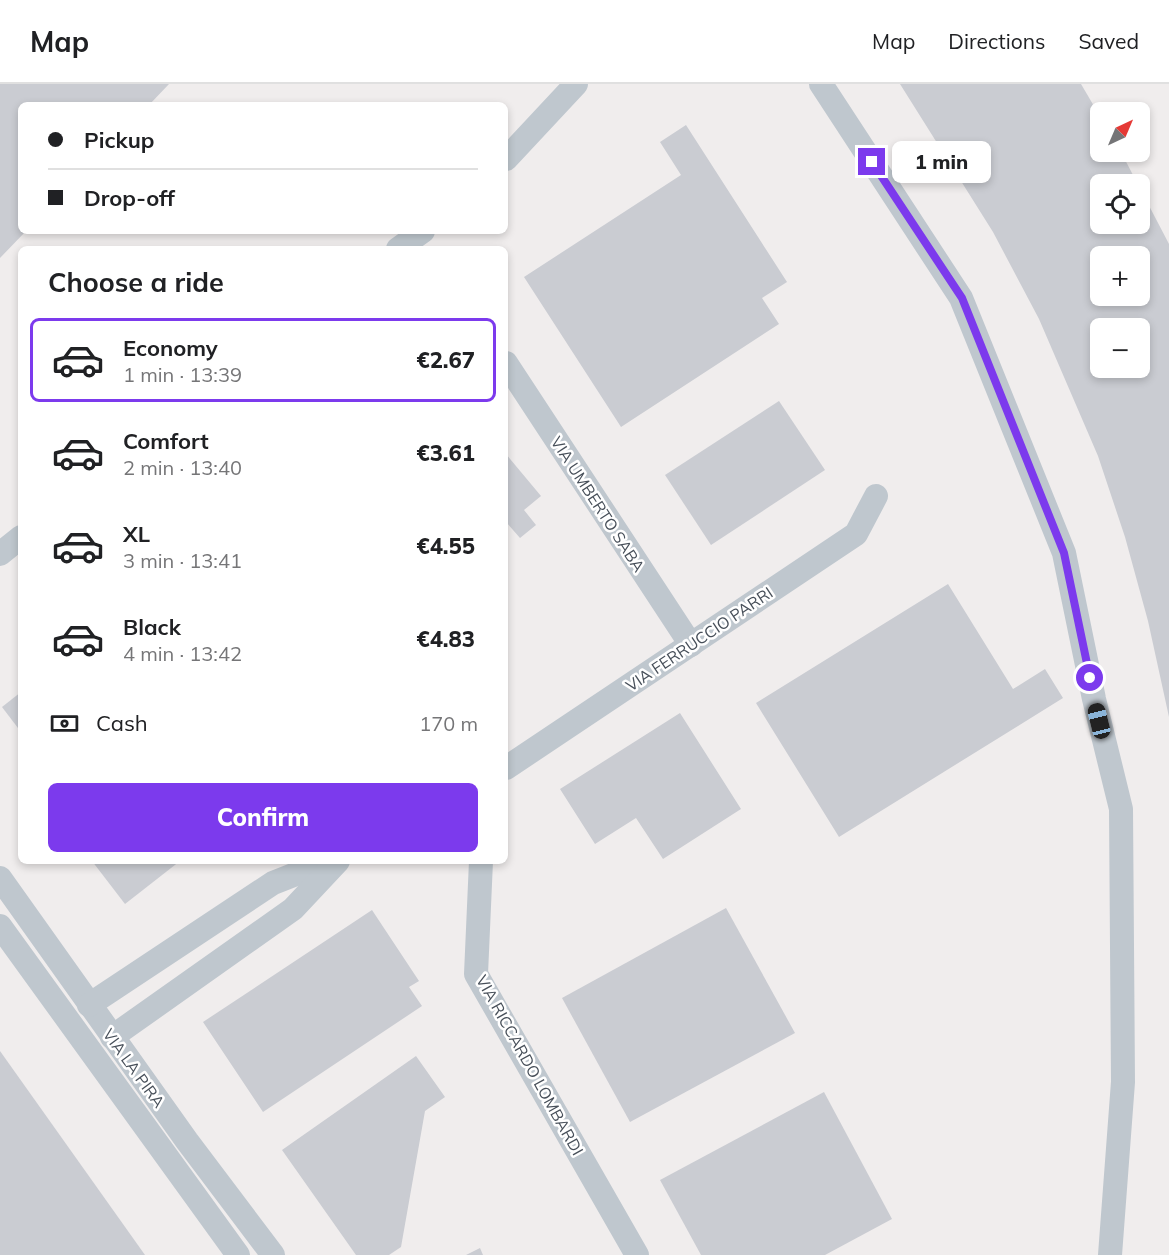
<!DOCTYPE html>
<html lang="en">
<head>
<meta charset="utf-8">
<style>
	body { margin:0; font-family:Mulish,sans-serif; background:#f6f6f6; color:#202124; height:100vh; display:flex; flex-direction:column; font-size:22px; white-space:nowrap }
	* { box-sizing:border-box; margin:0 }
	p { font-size:20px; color:#757577 }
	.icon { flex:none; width:33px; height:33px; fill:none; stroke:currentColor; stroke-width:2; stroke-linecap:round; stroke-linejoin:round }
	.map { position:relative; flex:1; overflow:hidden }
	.sheet { position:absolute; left:18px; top:162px; width:490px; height:618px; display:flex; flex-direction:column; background:#fff; border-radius:9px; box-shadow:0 3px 9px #0003 }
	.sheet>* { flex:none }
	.guide { position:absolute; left:18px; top:18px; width:490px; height:132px; border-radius:9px; box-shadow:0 3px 9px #0003; display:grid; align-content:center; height:132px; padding:0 30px; background:#fff }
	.needle { width:39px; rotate:44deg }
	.controls { position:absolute; left:1090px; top:18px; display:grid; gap:12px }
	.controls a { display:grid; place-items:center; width:60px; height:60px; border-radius:9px; background:#fff; box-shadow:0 3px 9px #0003; font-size:30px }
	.end { position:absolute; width:27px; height:27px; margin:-14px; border:8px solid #7c3aed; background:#fff; box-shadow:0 0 0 3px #fff }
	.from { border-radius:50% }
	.bubble { position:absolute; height:42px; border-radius:9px; background:#fff; box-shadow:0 3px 9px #0003; font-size:20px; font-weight:800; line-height:42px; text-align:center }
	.car { position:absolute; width:18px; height:36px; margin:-18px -9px; border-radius:8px; box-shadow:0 0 4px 2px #0007; background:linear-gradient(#222 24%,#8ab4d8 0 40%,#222 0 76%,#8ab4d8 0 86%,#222 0) }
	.guide b { display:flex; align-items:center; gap:21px; height:57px; font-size:22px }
	.guide b+b { border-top:2px solid #e0e0e0 }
	.guide i { width:15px; height:15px; background:#202124 }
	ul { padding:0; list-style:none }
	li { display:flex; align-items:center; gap:18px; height:84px; margin:0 12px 9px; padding:0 18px; border:3px solid transparent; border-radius:9px }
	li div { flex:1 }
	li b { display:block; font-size:22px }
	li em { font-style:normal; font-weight:800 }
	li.selected { border-color:#7c3aed }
	li>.icon { width:54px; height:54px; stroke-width:1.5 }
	h2 { padding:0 30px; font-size:27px; line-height:72px }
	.pay { display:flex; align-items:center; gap:15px; height:66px; padding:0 30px; font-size:22px }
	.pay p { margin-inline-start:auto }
	.action { display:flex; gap:12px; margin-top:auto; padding:12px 30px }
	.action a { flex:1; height:69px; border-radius:9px; background:#7c3aed; color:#fff; font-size:24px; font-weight:800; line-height:69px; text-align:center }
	header { display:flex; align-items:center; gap:36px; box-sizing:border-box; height:84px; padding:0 30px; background:#fff; border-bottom:2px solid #e0e0e0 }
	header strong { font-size:28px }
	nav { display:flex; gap:33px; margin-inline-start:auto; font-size:21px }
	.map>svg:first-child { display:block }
</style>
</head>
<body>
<header>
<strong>Map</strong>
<nav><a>Map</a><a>Directions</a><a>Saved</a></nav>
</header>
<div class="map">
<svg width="1169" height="1171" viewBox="0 0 1169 1171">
	<rect width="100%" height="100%" fill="#f0eded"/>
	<g fill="#caccd2" fill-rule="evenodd">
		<polygon points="0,0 169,0 149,21 21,21 21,147 26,147 0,174"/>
		<path d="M900,0H1081L1101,34V68H1121L1169,160V633L1148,537L1125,453L1098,372L1039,235L993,148ZM1101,100H1140V140H1101ZM1101,172H1140V212H1101ZM1101,244H1140V284H1101Z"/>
		<polygon points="686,41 787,198 762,214 779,240 621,343 524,193 681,91 660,58"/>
		<polygon points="779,317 825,386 711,461 665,391"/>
		<polygon points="506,370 541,412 524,426 536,441 520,454 507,439 506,441"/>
		<polygon points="948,500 1013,605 1045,585 1063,614 839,753 756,619"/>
		<polygon points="21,608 21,648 2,623"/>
		<polygon points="680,629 741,725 663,775 636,734 595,760 560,705"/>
		<polygon points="92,777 180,777 125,820"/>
		<polygon points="726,824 795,949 630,1038 562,914"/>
		<polygon points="372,826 419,897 409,903 422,922 263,1028 203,938"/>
		<polygon points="0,967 145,1171 0,1171"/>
		<polygon points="416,972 445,1013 425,1027 401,1163 389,1171 356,1171 282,1066"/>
		<polygon points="824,1008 892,1135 825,1171 701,1171 660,1096"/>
		<polygon points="480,1164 483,1171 466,1171"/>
	</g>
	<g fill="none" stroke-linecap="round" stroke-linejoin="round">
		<g stroke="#bfc7ce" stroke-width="24">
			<polyline points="821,0 961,214 1064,469 1094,615 1121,725 1123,998 1110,1171"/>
			<polyline points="506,75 576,0"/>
			<polyline points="398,165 423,147"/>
			<polyline points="506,279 691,561"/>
			<polyline points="0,470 21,453"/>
			<polyline points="506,684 856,450 876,412"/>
			<polyline points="481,777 476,890 637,1171"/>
			<polyline points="0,794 187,1057 273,1171"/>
			<polyline points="0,842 238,1171"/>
			<polyline points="89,921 273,799 329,777"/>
			<polyline points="112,953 293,825 338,777"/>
		</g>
	</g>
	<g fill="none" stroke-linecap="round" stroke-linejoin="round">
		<polyline stroke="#7c3aed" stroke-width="8" points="872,78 962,214 1064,469 1090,594"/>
	</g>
	<g text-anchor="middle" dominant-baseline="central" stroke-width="5" stroke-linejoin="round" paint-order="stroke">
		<g font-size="16" fill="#474f59" stroke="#fff">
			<text transform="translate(598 420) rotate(57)">VIA UMBERTO SABA</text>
			<text transform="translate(699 555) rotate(-34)">VIA FERRUCCIO PARRI</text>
			<text transform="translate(530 981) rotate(61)">VIA RICCARDO LOMBARDI</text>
			<text transform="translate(134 984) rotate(54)">VIA LA PIRA</text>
		</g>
	</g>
</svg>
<div class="controls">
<a><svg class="needle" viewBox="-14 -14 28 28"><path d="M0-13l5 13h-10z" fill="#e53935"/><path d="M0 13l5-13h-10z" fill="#757577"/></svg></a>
<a><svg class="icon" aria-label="locate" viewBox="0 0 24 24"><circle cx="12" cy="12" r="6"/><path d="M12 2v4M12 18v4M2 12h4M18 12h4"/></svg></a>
<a>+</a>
<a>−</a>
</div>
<i class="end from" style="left:1090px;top:594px"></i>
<i class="end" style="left:872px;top:78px"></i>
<div class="bubble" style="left:892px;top:57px;width:99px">1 min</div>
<i class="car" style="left:1099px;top:637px;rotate:346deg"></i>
<div class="guide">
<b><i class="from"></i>Pickup</b>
<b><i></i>Drop-off</b>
</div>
<section class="sheet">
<h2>Choose a ride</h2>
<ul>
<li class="selected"><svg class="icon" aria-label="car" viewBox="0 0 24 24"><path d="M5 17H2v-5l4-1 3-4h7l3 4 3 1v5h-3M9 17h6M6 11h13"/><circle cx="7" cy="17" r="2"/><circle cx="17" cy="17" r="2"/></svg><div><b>Economy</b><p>1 min · 13:39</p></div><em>€2.67</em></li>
<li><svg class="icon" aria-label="car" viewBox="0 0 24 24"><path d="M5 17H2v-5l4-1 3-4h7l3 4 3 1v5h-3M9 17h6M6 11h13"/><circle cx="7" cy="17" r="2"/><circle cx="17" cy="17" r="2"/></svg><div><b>Comfort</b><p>2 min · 13:40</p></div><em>€3.61</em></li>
<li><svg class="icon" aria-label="car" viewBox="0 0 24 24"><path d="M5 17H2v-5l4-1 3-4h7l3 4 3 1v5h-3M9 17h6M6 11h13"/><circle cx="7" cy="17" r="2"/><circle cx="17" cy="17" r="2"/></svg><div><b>XL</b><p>3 min · 13:41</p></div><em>€4.55</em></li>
<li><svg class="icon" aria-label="car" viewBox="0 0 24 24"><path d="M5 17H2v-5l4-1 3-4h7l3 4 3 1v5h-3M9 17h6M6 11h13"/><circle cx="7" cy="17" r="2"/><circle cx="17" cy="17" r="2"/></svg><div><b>Black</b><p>4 min · 13:42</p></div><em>€4.83</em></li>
</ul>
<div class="pay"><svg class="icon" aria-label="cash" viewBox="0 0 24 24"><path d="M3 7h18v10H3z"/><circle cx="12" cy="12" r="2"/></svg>Cash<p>170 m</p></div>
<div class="action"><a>Confirm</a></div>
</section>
</div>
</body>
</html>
